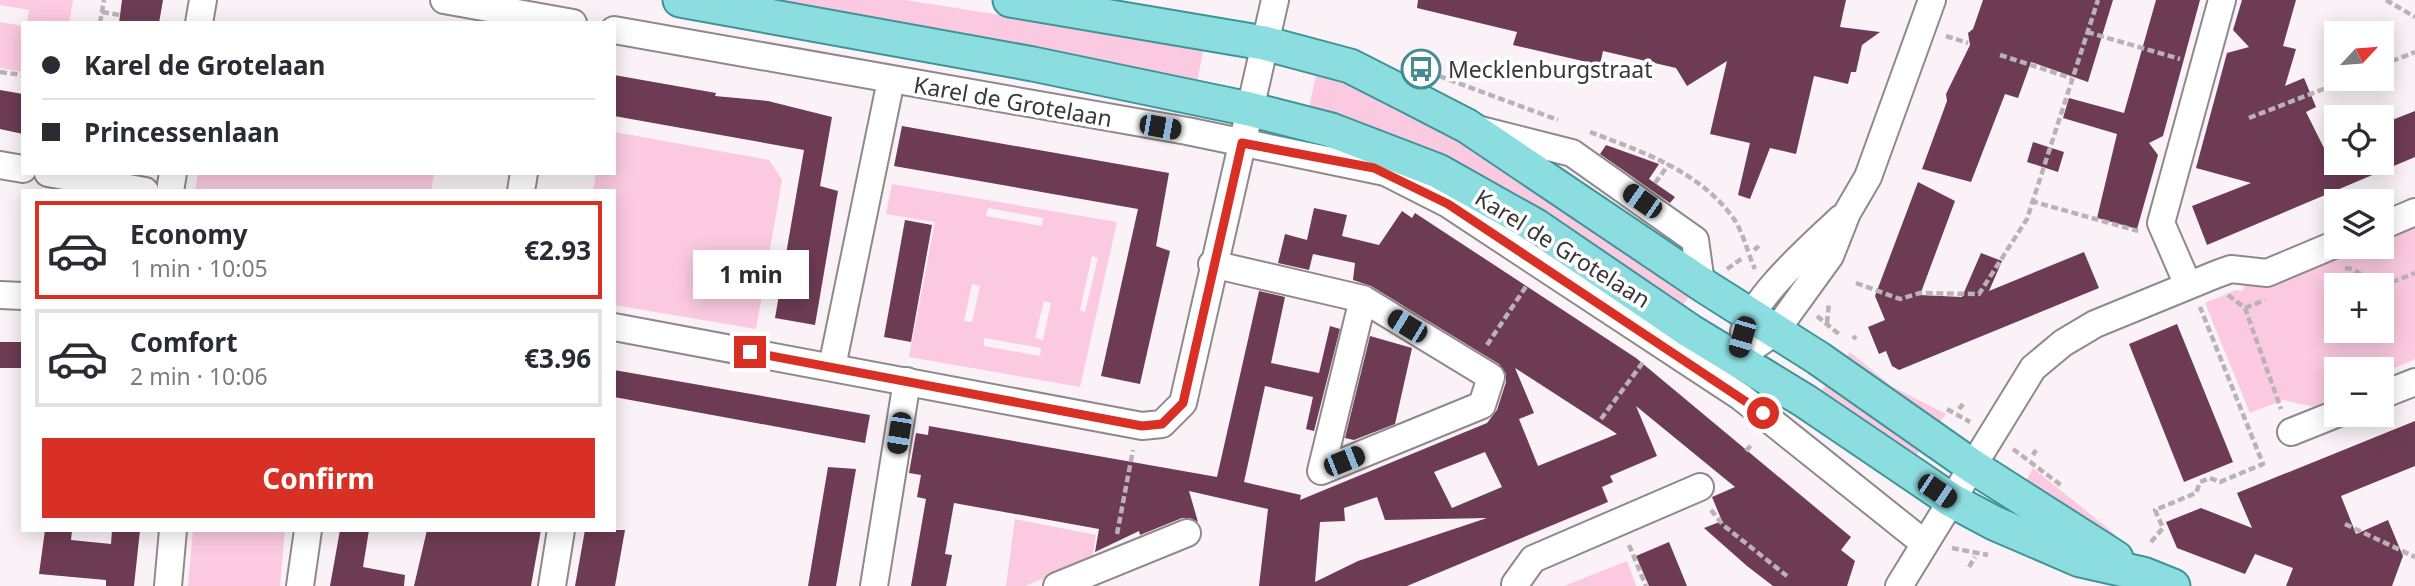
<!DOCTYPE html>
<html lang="en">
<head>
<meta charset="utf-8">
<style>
	body { margin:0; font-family:"Noto Sans",sans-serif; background:#f7f7f7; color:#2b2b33; height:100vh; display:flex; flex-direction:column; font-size:26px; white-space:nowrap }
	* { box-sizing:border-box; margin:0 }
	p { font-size:23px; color:#7c7c81 }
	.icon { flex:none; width:38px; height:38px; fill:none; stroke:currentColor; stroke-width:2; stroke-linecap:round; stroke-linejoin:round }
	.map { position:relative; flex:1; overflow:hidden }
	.side { position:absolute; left:21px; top:189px; width:595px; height:343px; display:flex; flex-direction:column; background:#fff; border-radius:0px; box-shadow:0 4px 18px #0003 }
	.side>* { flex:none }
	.hud { position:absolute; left:21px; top:21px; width:595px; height:154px; border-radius:0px; box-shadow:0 4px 18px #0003; display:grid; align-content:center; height:154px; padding:0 21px; background:#fff }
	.needle { width:46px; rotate:64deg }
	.controls { position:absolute; left:2324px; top:21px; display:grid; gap:14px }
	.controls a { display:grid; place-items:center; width:70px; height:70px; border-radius:0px; background:#fff; box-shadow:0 4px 18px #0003; font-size:35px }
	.end { position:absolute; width:32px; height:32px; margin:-16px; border:9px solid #d93025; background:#fff; box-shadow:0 0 0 4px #fff }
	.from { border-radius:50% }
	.bubble { position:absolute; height:49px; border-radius:0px; background:#fff; box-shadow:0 4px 18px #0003; font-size:23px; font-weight:700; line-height:49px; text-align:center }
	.car { position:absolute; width:21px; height:42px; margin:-21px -10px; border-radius:9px; box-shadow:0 0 5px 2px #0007; background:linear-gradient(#222 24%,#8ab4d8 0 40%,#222 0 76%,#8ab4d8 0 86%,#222 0) }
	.hud b { display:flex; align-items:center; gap:24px; height:66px; font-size:26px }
	.hud b+b { border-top:2px solid #e1e1e2 }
	.hud i { width:18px; height:18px; background:#2b2b33 }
	ul { padding:12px 0 0; list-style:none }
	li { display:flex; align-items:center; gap:21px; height:98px; margin:0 14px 10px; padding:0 7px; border:4px solid #e1e1e2; border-radius:0px }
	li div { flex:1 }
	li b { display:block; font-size:26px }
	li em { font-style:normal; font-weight:700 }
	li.on { border-color:#d93025 }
	li>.icon { width:63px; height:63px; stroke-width:1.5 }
	.cta { display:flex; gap:14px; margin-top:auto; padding:14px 21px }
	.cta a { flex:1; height:80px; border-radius:0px; background:#d93025; color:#fff; font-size:28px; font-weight:700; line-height:80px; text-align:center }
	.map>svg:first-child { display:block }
</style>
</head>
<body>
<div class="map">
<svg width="2415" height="586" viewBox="0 0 2415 586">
	<rect width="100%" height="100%" fill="#faf2f6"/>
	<g fill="#fbcae0" fill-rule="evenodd">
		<polygon points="0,0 73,0 69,23 27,23 29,10 0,5"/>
		<polygon points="758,0 905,0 1204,47 1197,82"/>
		<polygon points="0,22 23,26 23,72 0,68"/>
		<path d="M1317,71C1454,118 1573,212 1693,291L1678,312L1660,302L1649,283C1608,255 1568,224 1525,199C1457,158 1384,131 1309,107Z"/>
		<polygon points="614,132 769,160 782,180 756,329 614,305 614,191 593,191 596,173 614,173"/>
		<polygon points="198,173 434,173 431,191 195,191"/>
		<path d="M892,184L1117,222L1080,387L909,357L935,222L886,214ZM988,208L1043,218L1042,226L986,216ZM1092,256L1098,258L1085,312L1080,310ZM972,284L980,286L972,322L964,321ZM1044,301L1051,303L1043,340L1035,338ZM984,338L1041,348L1040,356L984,346Z"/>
		<path d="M2415,222V359L2382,373V369H2336V402L2319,408L2283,400L2250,413L2205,303L2236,290L2243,291L2245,282L2269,281L2353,247H2382V235ZM2336,285H2382V331H2336Z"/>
		<polygon points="1850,352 1891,386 1946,414 1934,429 1840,366"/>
		<polygon points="1831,378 1926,443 1910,463 1815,399"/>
		<polygon points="2033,468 2110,530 2116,536 2110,544 2022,488"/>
		<polygon points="1015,519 1096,535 1092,559 1025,586 1006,586"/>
		<polygon points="193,530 285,530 280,586 188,586"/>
		<polygon points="1627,561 1636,586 1564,586"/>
	</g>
	<g fill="#6d3b54" fill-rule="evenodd">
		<polygon points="122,0 163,0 159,23 119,23"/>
		<polygon points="1418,0 1846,0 1840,27 1880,32 1862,45 1856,72 1851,72 1848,84 1814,76 1796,154 1770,148 1750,199 1738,195 1750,143 1710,134 1727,61 1687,86 1676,68 1603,51 1600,65 1513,45 1517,32 1417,8"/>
		<polygon points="1983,0 2113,0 2088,82 2031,62 2018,98 2005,94 1971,182 1922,169 1947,101 1946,94 1970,45 1968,33 1973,29"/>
		<polygon points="2156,0 2200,0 2163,136 2149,143 2158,155 2137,229 2097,218 2117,134 2063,118 2069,98 2124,113"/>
		<polygon points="2242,0 2296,0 2283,46 2296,49 2285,86 2304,78 2316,107 2306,112 2324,148 2336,143 2336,163 2382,163 2382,124 2415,111 2415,157 2207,245 2192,206 2251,183 2196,168 2227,53 2249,47 2233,30"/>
		<polygon points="614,75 716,93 715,96 768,101 832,117 820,186 838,191 815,325 775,318 804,150 614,116"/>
		<polygon points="0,90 23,94 23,134 0,129"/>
		<polygon points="902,126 1169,173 1156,246 1170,251 1140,384 1101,376 1138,209 894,166"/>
		<polygon points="2033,142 2064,152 2058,172 2027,162"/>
		<polygon points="1606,145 1659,164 1649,179 1675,197 1670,203 1600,154"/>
		<polygon points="1918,182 1955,201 1920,295 1962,297 1981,253 2002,261 1989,291 2084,252 2099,288 1899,370 1892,366 1886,351 1879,354 1868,327 1885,320 1875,296"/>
		<path d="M1314,208L1347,215L1342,236L1379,245L1402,211L1412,218L1415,213L1636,358L1851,537L1841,550L1855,561L1847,586H1773L1747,566L1704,528L1722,521L1712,497L1735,487L1636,406L1657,456L1610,476L1613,482L1602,487L1608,502L1407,586H1259L1268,509L1189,491L1198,522L1190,518H1182L1140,535L1139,531L1095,552L1099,529L954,503L945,554L952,555L946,586H911L926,499L917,497L921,475L909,473L916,433L928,435L929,426L1217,477L1259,291L1285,297L1271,363L1319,373L1330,326L1340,329L1314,431L1306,429L1313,397L1265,386L1244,482L1301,495L1300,500L1487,423L1497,410L1506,382V374L1499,364L1371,286L1353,280L1355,263L1313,254L1309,270L1278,263L1285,234L1307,240ZM1515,368L1577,408L1617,434L1538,466L1519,419L1534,413ZM1485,452L1502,487L1452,508L1434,472ZM1377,497L1385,520L1487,518L1358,561L1315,582L1320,522L1345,521L1344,508Z"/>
		<polygon points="905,220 932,225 911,342 884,337"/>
		<polygon points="2177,324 2233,462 2184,482 2129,344"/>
		<polygon points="1370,336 1412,348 1395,424 1354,440 1345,438"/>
		<rect x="0" y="342" width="23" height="26"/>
		<polygon points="614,370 870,415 865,443 614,397"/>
		<polygon points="2415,421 2415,466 2341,496 2356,534 2388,520 2403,556 2392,586 2286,586 2293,568 2255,554 2245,574 2177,548 2166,522 2201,508 2252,528 2237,493"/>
		<polygon points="828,467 856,469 836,586 808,586"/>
		<polygon points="45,530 72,530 71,540 111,544 112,530 140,530 134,586 106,586 106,580 39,574"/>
		<polygon points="340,530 369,530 363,567 405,575 404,586 330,586"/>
		<polygon points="427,530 541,530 531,586 414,586"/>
		<polygon points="585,530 625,530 615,586 575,586"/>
		<polygon points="1669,542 1687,586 1649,586 1636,556"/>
	</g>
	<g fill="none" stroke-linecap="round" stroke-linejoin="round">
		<defs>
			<g id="minor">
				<polyline points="444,0 573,23"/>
				<polyline points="199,23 203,0"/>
				<polyline points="614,30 1187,131 1385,172 1448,204 1741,397 1924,543"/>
				<polyline points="1481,130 1572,153 1695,240 1701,283"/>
				<polyline points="0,165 23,169"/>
				<polyline points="48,173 145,191"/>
				<polyline points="170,191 173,173"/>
				<polyline points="521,191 524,173"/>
				<polyline points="2382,226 2415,212"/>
				<polyline points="1212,264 1363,299 1321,471 1482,405 1491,377 1363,299"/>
				<polyline points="2188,285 2161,223 2222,0"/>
				<polyline points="0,295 23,296"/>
				<polyline points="614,327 1142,426 1162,424 1183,403 1275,0"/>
				<path d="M1744,332C1754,296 1812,246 1840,219"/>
				<polyline points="1736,359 1775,332 1830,256 1847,213 1868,177 1932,0"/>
				<polyline points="832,367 891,80"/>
				<polyline points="2382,395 2415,382"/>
				<polyline points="2291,432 2336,414"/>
				<polyline points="1515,584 1533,559 1700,487"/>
				<polyline points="168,586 173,530"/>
				<polyline points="300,586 308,530"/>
				<polyline points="552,586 561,530"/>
				<polyline points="874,586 907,381"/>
				<polyline points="1057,586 1187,533"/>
				<polyline points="1899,586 2033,368 2063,343 2095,324 2217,274 2231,269 2267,273 2336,244"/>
			</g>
			<g id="major">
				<polyline points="680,0 1033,64 1249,109 1331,130 1438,171 1536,226 1690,331 1805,401 1951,500 1994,523 2080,560 2143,574 2173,586"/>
				<polyline points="1010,0 1264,43 1350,66 1407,95 1467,126 1706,287 1818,358 1972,466 2116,558"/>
			</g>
		</defs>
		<use href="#minor" stroke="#90898c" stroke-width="30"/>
		<use href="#major" stroke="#3e9498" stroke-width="37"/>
		<g stroke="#b9b3b6" stroke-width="4.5" stroke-dasharray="7 3.5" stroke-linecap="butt">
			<polyline points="2386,0 2415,17"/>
			<polyline points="102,12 120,15"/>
			<polyline points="100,23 104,0"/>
			<polyline points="2087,32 2180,59"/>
			<polyline points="1946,36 1968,43"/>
			<polyline points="2000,55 2071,78"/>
			<polyline points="2382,65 2415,52"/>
			<polyline points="0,72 23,75"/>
			<polyline points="1439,76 1558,120"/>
			<polyline points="2249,118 2349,79"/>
			<path d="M1590,132C1640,151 1697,170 1731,215C1743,230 1747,252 1755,269"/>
			<polyline points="1655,183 1669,164"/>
			<polyline points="2031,201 2138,231"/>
			<polyline points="1754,250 1759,246"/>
			<polyline points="2345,268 2353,269 2377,285"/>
			<polyline points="1727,269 1744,257"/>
			<polyline points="1856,283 1900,299 1920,293 1979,294 2027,219 2098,0"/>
			<polyline points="2382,286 2415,273"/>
			<polyline points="2228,295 2245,308 2281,409"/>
			<polyline points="2245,308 2265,300"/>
			<polyline points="1817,316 1840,335"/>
			<polyline points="1827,323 1829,303"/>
			<polyline points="1853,339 1856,336"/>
			<polyline points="1487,345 1527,285"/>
			<polyline points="1947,409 1970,422"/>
			<polyline points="1959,409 1963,404"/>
			<polyline points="1601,419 1644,361"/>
			<polyline points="2013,449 2062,486"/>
			<polyline points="1746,451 1753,443"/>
			<polyline points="2033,455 2036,450"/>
			<polyline points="1711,510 1723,525 1787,576"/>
			<polyline points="2345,524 2415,557"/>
			<polyline points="1117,534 1133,450"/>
			<polyline points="2151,542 2163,528 2155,510 2196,493 2200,482 2210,478 2220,482 2263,464 2200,307"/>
			<polyline points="1629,545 1646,586"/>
			<polyline points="1952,548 1988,555"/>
			<polyline points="1969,567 1975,557"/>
		</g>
		<use href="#minor" stroke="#fff" stroke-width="26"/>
		<use href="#major" stroke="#8cdde0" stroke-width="33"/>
	</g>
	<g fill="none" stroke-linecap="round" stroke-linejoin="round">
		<polyline stroke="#d93025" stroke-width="9" points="750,352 1142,426 1162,424 1183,403 1242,143 1374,168 1448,204 1763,413"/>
	</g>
	<defs>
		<symbol id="bus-ring" viewBox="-11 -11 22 22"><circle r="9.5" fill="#fff" stroke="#448c90" stroke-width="1.5"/><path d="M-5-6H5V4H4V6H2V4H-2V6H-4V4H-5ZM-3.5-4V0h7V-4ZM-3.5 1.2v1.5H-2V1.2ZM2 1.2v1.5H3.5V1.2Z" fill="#448c90"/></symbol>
	</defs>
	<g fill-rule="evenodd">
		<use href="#bus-ring" x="1399" y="47" width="44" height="44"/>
	</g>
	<g text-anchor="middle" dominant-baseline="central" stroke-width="7" stroke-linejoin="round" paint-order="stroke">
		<g font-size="23" fill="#3a3738" stroke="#fff" text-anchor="start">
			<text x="1448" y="69">Mecklenburgstraat</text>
		</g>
		<g font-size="23" fill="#3a3738" stroke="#fff">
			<text transform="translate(1013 101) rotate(10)">Karel de Grotelaan</text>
			<text transform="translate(1563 248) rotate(32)">Karel de Grotelaan</text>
		</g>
	</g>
</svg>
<div class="controls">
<a><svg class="needle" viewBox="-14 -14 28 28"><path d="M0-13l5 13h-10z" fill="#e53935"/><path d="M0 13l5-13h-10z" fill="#7c7c81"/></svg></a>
<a><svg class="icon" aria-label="locate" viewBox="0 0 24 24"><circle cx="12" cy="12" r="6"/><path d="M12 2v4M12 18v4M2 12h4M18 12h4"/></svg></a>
<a><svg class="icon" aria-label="layers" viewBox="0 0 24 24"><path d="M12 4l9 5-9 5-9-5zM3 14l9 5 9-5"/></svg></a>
<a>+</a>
<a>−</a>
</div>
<i class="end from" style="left:1763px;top:413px"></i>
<i class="end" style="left:750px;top:352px"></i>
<div class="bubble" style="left:693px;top:250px;width:116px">1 min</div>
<i class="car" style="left:1160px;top:127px;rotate:100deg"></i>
<i class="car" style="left:1642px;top:201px;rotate:305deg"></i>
<i class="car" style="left:1407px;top:326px;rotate:301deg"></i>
<i class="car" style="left:1742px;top:337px;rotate:196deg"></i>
<i class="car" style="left:899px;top:433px;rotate:189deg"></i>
<i class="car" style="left:1344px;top:461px;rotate:68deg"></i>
<i class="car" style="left:1937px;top:491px;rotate:124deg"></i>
<div class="hud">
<b><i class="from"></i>Karel de Grotelaan</b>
<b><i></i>Princessenlaan</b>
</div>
<section class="side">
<ul>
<li class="on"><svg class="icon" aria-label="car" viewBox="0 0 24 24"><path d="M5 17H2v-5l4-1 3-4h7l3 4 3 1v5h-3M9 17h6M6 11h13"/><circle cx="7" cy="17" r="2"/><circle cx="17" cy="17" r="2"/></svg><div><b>Economy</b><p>1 min · 10:05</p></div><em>€2.93</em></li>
<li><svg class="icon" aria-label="car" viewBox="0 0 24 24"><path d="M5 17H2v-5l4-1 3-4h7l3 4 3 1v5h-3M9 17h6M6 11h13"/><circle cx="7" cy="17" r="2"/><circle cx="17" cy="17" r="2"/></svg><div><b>Comfort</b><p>2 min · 10:06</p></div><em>€3.96</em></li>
</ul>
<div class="cta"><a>Confirm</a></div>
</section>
</div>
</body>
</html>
